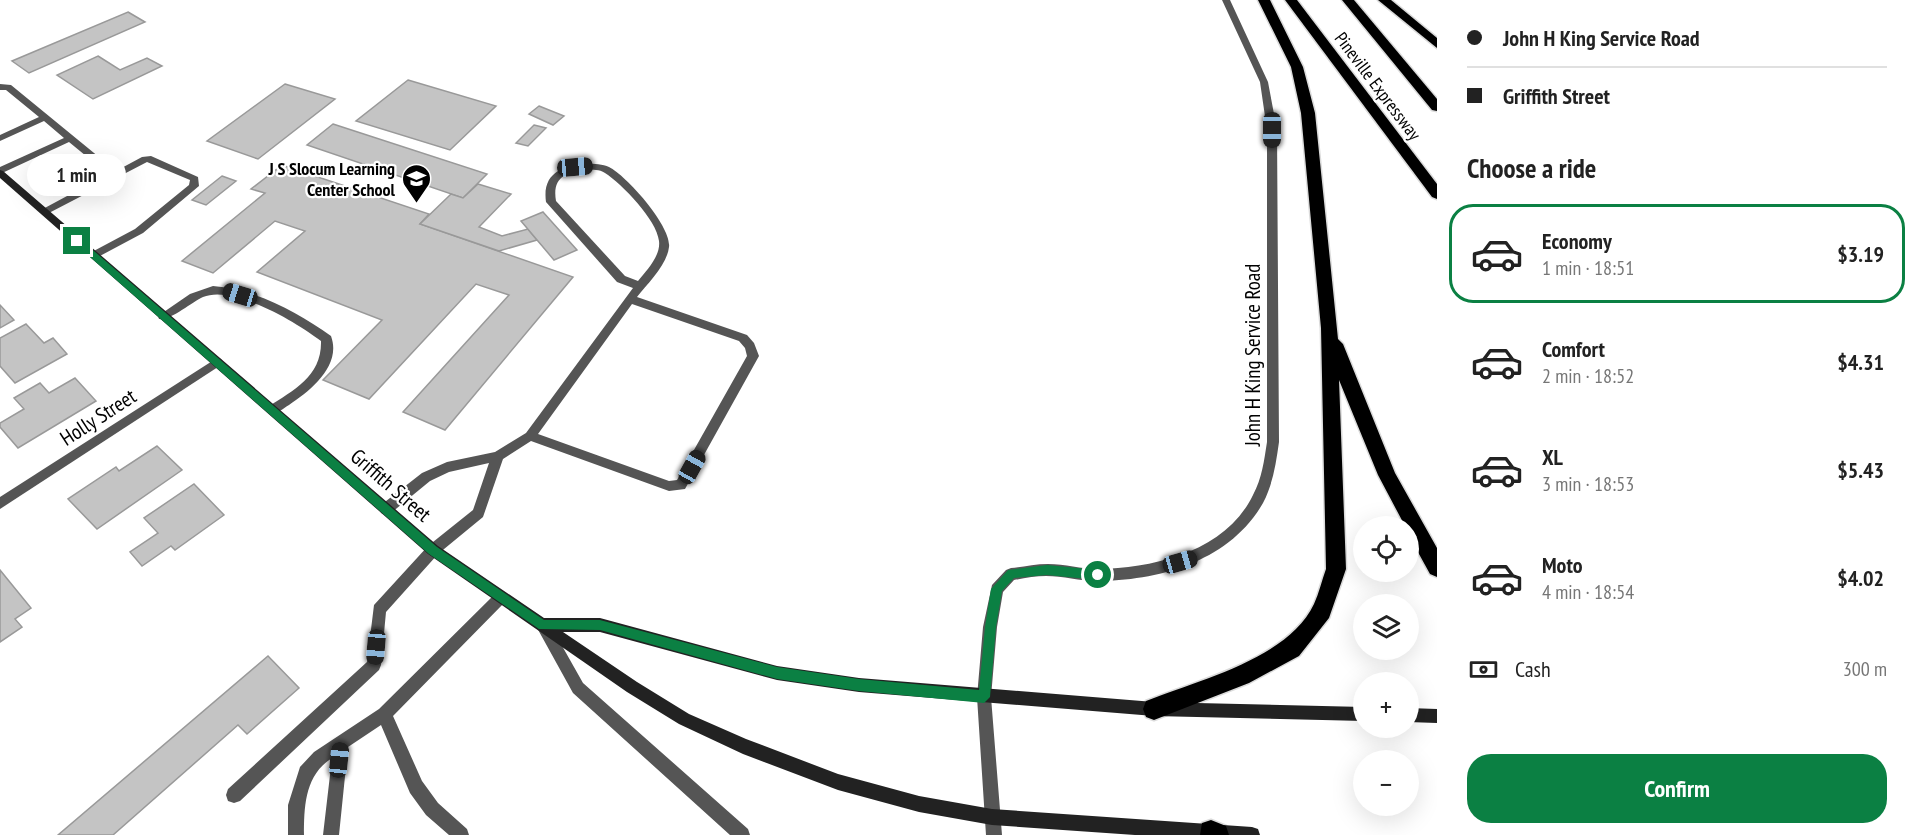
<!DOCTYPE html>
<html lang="en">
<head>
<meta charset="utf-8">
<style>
	body { margin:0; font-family:"PT Sans Narrow",sans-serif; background:#f2f2f2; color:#222; height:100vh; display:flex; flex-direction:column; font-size:22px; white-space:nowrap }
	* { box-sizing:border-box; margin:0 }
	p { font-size:20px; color:#767676 }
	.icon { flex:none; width:33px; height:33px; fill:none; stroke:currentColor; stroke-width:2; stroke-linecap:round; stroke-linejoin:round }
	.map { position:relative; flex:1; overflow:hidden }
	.drawer { display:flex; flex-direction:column; background:#fff; width:480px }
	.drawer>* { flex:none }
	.top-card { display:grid; align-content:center; height:132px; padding:0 30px; background:#fff }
	.fabs { position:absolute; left:1353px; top:516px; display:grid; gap:12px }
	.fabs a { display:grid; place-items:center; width:66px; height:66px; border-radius:50%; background:#fff; box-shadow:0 6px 24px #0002; font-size:30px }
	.end { position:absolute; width:27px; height:27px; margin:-14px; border:8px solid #0b8043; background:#fff; box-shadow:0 0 0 3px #fff }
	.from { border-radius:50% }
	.bubble { position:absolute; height:42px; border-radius:21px; background:#fff; box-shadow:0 6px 24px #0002; font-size:20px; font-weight:700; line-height:42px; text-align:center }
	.car { position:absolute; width:18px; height:36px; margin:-18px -9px; border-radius:8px; box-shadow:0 0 4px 2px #0007; background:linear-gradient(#222 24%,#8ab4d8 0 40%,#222 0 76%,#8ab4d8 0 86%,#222 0) }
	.top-card b { display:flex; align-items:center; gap:21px; height:57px; font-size:22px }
	.top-card b+b { border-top:2px solid #e0e0e0 }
	.top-card i { width:15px; height:15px; background:#222 }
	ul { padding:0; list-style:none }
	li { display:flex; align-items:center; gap:18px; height:99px; margin:0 12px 9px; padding:0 18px; border:3px solid transparent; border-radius:24px }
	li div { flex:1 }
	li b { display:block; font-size:22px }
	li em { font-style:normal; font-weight:700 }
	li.current { border-color:#0b8043 }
	li>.icon { width:54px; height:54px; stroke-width:1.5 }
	h2 { padding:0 30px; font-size:27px; line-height:72px }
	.pay { display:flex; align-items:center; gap:15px; height:66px; padding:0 30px; font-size:22px }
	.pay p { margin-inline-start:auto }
	.action { display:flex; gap:12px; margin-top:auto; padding:12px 30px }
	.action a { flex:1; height:69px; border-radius:24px; background:#0b8043; color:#fff; font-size:24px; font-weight:700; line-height:69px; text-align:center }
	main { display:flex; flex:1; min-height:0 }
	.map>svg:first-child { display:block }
</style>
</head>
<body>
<main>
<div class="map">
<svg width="1437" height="835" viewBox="0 0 1437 835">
	<rect width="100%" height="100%" fill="#fff"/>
	<g fill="#c4c4c4" stroke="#999" stroke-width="1.5">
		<polygon points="128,12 145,22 29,73 12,61"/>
		<polygon points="98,56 120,70 147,58 162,66 93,99 57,75"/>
		<polygon points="408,80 496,106 450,150 356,121"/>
		<polygon points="285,84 335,99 258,159 207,141"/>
		<polygon points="539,106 564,116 553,125 529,114"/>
		<polygon points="333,124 487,174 463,198 307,145"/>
		<polygon points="534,125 546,128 528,146 516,143"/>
		<polygon points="282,165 429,214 420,224 573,277 445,430 403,412 509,295 476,284 369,399 323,380 382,320 257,272 305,231 275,221 213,273 182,261 265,193 251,189"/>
		<polygon points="222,176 236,181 206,205 192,200"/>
		<polygon points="478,184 511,194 479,227 502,236 528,229 537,240 499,251 420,224 451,194 463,198"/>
		<polygon points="543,212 577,250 554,260 521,221"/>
		<polygon points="0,305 14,320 0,328"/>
		<polygon points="26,324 44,343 53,338 67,354 15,383 0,366 0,338"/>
		<polygon points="75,378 96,401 18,448 0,427 0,423 24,409 14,398 40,383 49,393"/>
		<polygon points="157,446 182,470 97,529 68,499 116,467 119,471"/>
		<polygon points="194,484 224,515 175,550 171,546 142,566 130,552 158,533 144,518"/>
		<polygon points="0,570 31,608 15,619 22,627 0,642"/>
		<polygon points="268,656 299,688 247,734 238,725 113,835 58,835"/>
	</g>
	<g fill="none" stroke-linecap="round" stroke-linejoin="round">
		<defs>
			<g id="motorway">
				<path d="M1258,0H1270L1303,67L1315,113L1338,339L1343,344L1395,473L1437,548V577L1430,574L1408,534V526H1405L1378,475L1339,380L1346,569L1329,618L1299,656L1249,683L1154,720L1146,717L1143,709L1146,701C1198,680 1288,659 1314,604C1319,593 1322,580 1326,569L1321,328L1301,113L1291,67Z"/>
				<polygon points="1285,0 1297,0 1437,184 1437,199 1432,197"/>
				<polygon points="1342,0 1354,0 1437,99 1437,111 1432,110"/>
				<polygon points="1378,0 1391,0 1437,38 1437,48"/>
				<polygon points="1211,820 1226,826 1229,835 1200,835 1202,823"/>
			</g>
		</defs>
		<use href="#motorway" stroke="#dbdbdb" stroke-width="3"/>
		<g fill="#555" fill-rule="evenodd">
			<polygon points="0,84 11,85 116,171 142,157 151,156 198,177 199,186 143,233 98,257 90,257 89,255 90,253 135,229 189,185 190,180 147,162 47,214 41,214 41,210 108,174 69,142 0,174 0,167 64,138 44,121 0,141 0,135 39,117 6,90 0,90"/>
			<path d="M587,163C594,164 603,164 609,167C627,176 672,227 669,247C667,265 648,283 637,297L747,335L754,343L759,356L685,489L669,491L531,441L503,459L483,517L438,554L386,612L381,665L379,670L240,801L234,803L228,801L226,795L228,789L367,662L374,605L428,546L473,510L489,463L449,472L430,481L391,513L386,515L381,513L380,509L381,505L422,473L447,462L495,452L526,433L633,288L617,282L546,202C542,173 562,166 587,163ZM587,169C593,170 599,169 605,173C622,184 657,220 659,241C661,256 646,271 638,281L625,276L556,201C552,178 565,172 587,169ZM632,304L739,341L745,348L747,356L677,480L669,481L538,434Z"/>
			<path d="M213,286C255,289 298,312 331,336C342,366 310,391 289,405C282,409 276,416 268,413L266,410L268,407C294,390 322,376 321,341C298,323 233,284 203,297C192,302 170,321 159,319L158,316L190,294Z"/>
			<path d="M501,591L506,593L508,597L506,601L393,716L422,781L438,803L467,829L469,835H449L426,815L410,793L381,725L348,747L339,835H323L332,758C305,775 304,806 304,835H288V805L300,767L314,752L379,709L496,593Z"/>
		</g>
		<g fill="#555" fill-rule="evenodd">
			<path d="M1222,0H1230L1268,82L1277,130L1279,442C1276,463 1273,484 1263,503C1230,561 1159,581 1096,581C1080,581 1063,576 1046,576C1036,576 1025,578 1014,580L1003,592L997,627L991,697L1002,835H986L977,697L983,627L992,585L1006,570L1011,568C1023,567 1035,564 1048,564C1065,564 1081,569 1098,569C1155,568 1226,551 1253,495C1262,478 1264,461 1267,442V130L1260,82Z"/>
			<polygon points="217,358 221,359 223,362 221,365 0,509 0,497"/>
			<polygon points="543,619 548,621 583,683 748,829 750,835 730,835 573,693 536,626 538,621"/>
		</g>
		<g fill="#222" fill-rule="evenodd">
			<polygon points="0,170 3,171 438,546 544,618 600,618 777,666 859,678 1154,702 1364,707 1364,721 1154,716 859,692 777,680 600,632 563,632 637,682 689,714 746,739 838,774 919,796 992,809 1252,827 1258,829 1260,835 1135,835 992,825 919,812 838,790 743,754 679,724 627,692 428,554 0,178"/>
			<polygon points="1408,708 1437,709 1437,723 1408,722"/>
		</g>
		<use href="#motorway" fill="#000" fill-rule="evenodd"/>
	</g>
	<polygon fill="#0b8043" points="74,239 80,239 437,547 544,620 600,620 777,667 859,679 979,690 985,627 991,589 1008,570 1047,565 1098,570 1103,575 1098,580 1047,575 1014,578 1002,591 996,627 990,697 984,703 859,691 777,679 600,630 539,629 429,554 74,243"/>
	<defs>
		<symbol id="school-pin" viewBox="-11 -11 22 30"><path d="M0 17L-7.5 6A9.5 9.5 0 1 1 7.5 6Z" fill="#000" stroke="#fff"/><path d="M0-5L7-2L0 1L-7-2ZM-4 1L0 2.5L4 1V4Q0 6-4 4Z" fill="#fff"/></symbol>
	</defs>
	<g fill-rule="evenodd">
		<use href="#school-pin" x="400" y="162" width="33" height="45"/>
	</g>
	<g text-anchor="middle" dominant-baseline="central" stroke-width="4.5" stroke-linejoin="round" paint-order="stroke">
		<g font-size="18" fill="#000" stroke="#fff">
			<text transform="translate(1378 86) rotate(53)">Pineville Expressway</text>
		</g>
		<g font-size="18" font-weight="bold" fill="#000" stroke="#fff" text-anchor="end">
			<text x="395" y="168">J S Slocum Learning<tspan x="395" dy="21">Center School</tspan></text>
		</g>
		<g font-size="21" fill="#000" stroke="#fff">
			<text transform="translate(1252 355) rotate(-90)">John H King Service Road</text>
			<text transform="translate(98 417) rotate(-33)">Holly Street</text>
			<text transform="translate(391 485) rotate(41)">Griffith Street</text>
		</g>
	</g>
</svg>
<div class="fabs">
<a><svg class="icon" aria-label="locate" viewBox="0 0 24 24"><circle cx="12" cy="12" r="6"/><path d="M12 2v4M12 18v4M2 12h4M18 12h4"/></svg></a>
<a><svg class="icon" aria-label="layers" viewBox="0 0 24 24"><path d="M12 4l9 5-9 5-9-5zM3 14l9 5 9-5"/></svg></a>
<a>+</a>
<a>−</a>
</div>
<i class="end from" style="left:1098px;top:575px"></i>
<i class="end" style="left:77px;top:241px"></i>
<div class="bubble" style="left:27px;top:154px;width:99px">1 min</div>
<i class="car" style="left:1272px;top:130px;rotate:180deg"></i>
<i class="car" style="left:575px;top:167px;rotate:85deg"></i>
<i class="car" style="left:240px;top:295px;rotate:287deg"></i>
<i class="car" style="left:692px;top:467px;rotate:29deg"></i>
<i class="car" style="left:1180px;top:562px;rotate:74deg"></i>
<i class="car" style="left:376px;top:647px;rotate:185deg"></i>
<i class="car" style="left:339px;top:760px;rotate:6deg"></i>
</div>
<section class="drawer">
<div class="top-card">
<b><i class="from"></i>John H King Service Road</b>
<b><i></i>Griffith Street</b>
</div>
<h2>Choose a ride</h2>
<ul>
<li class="current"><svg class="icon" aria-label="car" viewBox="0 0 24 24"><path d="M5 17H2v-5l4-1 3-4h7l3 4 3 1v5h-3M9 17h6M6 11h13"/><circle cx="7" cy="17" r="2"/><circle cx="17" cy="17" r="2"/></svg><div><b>Economy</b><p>1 min · 18:51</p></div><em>$3.19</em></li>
<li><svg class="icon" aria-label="car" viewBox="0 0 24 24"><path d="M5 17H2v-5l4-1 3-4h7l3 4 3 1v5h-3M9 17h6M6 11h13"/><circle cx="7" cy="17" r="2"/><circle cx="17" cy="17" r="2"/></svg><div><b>Comfort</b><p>2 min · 18:52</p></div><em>$4.31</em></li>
<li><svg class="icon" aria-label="car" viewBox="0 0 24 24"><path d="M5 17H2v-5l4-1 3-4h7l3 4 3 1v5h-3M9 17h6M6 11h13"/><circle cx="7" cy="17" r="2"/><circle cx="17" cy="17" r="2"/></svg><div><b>XL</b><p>3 min · 18:53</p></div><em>$5.43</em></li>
<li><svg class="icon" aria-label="car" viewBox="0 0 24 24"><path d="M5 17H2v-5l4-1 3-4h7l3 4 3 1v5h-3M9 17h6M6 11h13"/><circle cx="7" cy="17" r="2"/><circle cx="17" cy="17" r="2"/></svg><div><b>Moto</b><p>4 min · 18:54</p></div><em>$4.02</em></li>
</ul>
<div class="pay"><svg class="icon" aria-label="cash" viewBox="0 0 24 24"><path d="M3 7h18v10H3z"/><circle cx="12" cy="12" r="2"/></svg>Cash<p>300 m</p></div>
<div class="action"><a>Confirm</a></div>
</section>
</main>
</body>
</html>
